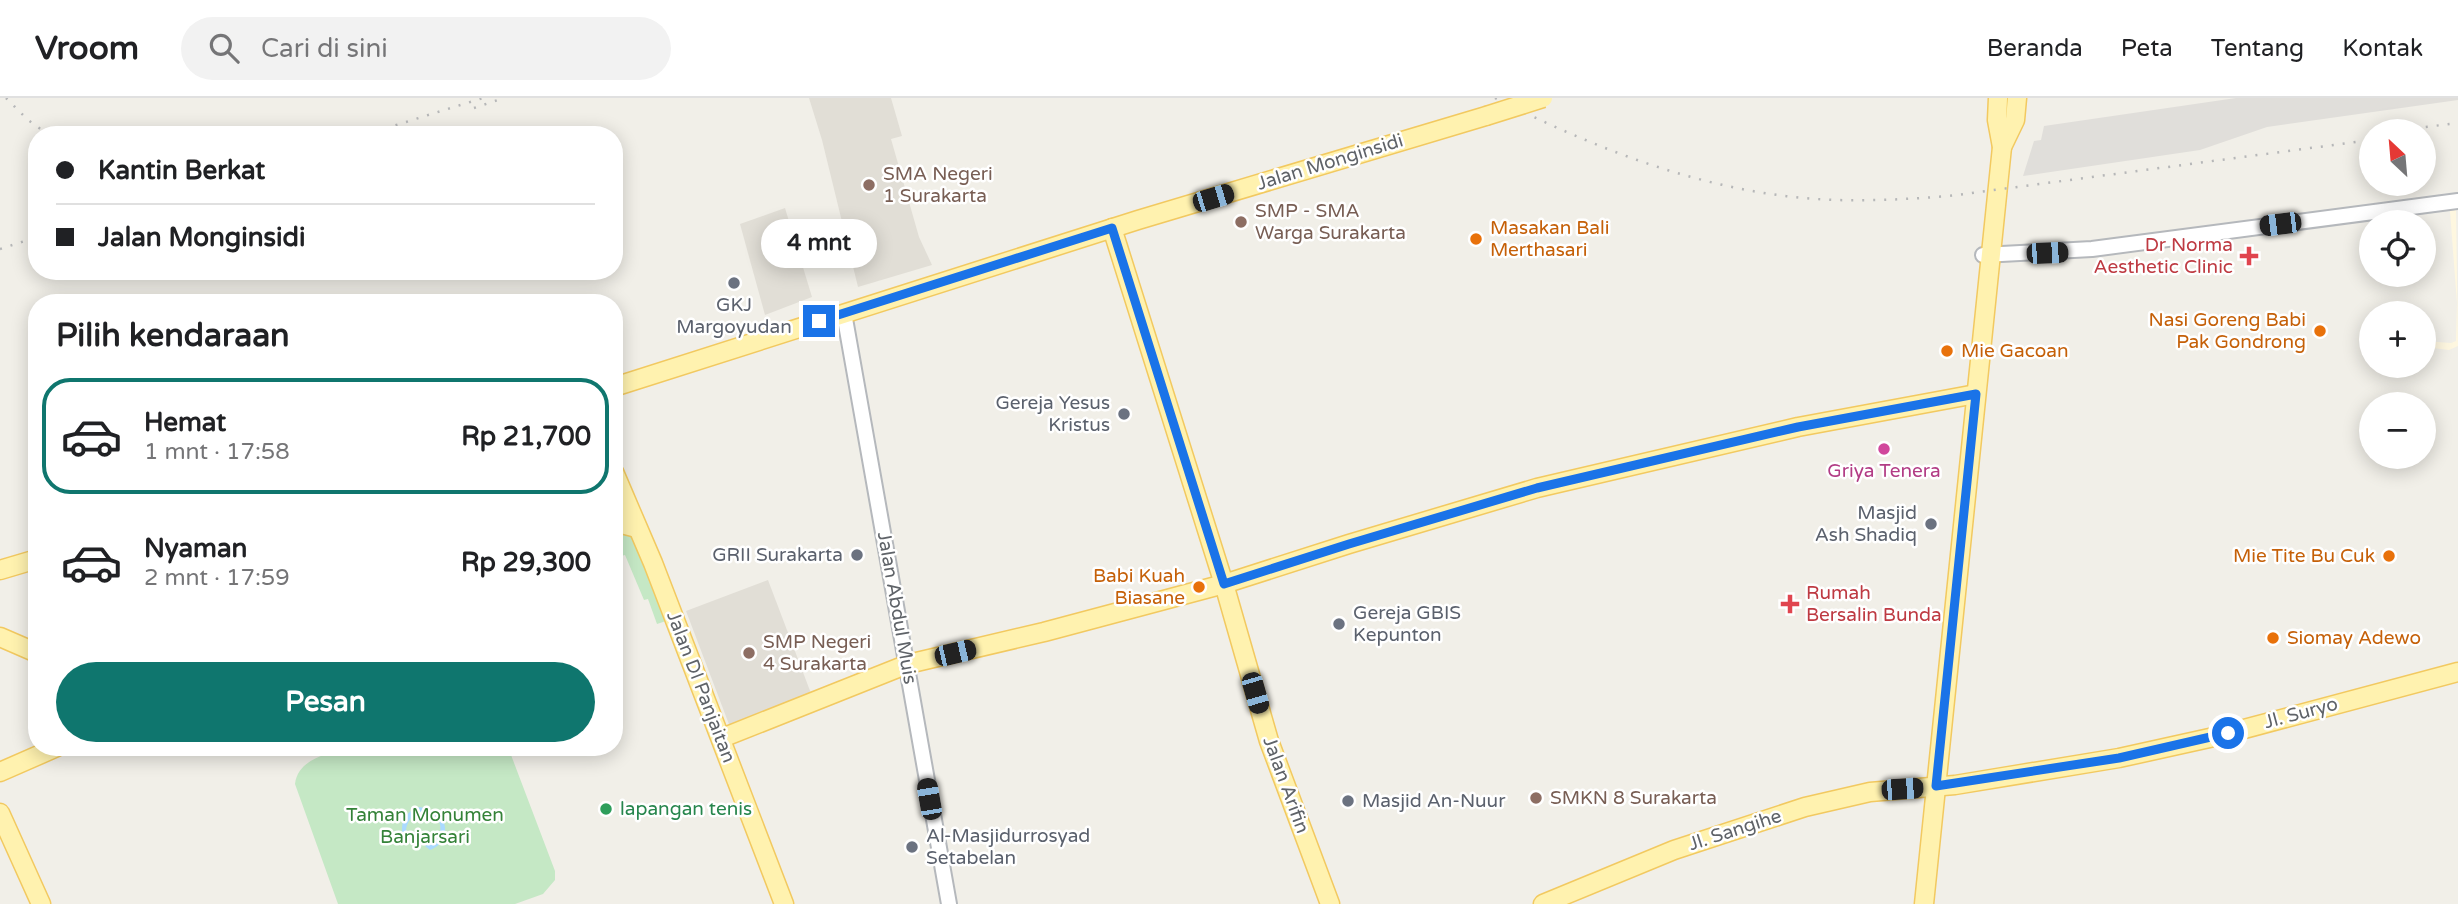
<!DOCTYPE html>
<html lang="id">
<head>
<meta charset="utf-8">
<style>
	body { margin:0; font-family:"Varela Round",sans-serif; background:#f2f2f2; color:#202124; height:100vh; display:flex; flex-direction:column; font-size:26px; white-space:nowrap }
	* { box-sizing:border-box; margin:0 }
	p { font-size:23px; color:#757577 }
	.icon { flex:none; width:38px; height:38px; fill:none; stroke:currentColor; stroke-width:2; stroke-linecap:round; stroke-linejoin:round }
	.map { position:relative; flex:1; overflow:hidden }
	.details { position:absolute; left:28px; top:196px; width:595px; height:462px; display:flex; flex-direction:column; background:#fff; border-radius:28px; box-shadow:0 4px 18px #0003 }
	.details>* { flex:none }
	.guide { position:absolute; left:28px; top:28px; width:595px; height:154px; border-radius:28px; box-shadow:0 4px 18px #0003; display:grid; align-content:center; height:154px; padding:0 28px; background:#fff }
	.needle { width:46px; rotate:334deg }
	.fabs { position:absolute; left:2359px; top:21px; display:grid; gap:14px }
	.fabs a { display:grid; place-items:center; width:77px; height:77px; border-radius:50%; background:#fff; box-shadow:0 4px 18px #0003; font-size:35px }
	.end { position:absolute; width:32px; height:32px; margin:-16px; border:9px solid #1a73e8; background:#fff; box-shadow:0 0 0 4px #fff }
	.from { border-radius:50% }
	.bubble { position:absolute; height:49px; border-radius:24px; background:#fff; box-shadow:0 4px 18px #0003; font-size:23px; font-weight:700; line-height:49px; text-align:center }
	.car { position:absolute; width:21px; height:42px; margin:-21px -10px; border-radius:9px; box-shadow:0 0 5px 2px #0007; background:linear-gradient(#222 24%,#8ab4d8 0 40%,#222 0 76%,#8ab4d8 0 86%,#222 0) }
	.guide b { display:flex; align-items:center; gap:24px; height:66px; font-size:26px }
	.guide b+b { border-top:2px solid #e0e0e0 }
	.guide i { width:18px; height:18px; background:#202124 }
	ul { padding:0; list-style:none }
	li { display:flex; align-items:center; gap:21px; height:116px; margin:0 14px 10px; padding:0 14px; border:4px solid transparent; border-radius:28px }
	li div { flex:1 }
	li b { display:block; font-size:26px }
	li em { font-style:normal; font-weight:700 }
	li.current { border-color:#0f766e }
	li>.icon { width:63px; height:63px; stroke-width:1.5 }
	h2 { padding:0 28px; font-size:32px; line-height:84px }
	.button { display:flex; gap:14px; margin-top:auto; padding:14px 28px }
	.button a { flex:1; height:80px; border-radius:42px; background:#0f766e; color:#fff; font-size:28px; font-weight:700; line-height:80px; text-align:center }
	header { display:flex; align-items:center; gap:42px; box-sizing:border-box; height:98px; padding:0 35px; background:#fff; border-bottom:2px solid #e0e0e0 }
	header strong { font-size:33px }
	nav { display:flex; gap:38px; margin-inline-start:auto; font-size:24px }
	.search { width:490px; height:63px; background:#f2f2f2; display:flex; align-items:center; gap:18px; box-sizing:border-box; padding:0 24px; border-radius:38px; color:#757577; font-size:26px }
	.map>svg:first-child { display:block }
</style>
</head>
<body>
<header>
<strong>Vroom</strong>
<div class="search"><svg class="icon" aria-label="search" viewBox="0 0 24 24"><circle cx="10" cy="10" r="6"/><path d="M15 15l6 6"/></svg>Cari di sini</div>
<nav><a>Beranda</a><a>Peta</a><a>Tentang</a><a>Kontak</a></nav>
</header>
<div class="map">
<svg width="2458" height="806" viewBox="0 0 2458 806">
	<rect width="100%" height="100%" fill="#f1efe8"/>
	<polygon fill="#fef7e0" points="2456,112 2458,248 2449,252 2424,249 2424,243 2451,245 2456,243 2457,205 2450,113"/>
	<polygon fill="#e0deda" points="2236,0 2458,0 2458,2 2267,29 2200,52 2023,78 2034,43 2041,42 2044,28"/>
	<g fill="#e1ded6">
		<polygon points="809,0 891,0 902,38 891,41 919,139 932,167 858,189 822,42"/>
		<polygon points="785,110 812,199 765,217 740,126"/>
		<polygon points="768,482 812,598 730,629 686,513"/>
	</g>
	<g fill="#c5e8c5">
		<polygon points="614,428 635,433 672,521 657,526 648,501 644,502 625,457 614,460"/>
		<path d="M346,649H508L555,773V782L543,796L515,806H338L295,686C298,661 326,657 346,649Z"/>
	</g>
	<g fill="#aadaff">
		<path d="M419,709L430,711L429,714C415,712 409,719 406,731L409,741L405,742C398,728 404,714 419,709Z"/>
		<path d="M434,712C450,723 449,745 430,752L425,748L436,743C443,732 442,723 432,715Z"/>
	</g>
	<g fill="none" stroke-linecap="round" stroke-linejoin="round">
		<defs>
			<g id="minor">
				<polyline points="1983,157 2092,151 2458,103"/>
				<polyline points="844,215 949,806"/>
			</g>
			<g id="major">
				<polyline points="2002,49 2015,22 2017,0"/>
				<polyline points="1112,130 1224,486 1269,643 1330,806"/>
				<polyline points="614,289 1138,122 1486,18"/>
				<polyline points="614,374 653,465 784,806"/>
				<polyline points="614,424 637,430"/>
				<polyline points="0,472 37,461"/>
				<polyline points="0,539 37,555"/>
				<polyline points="722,640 908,566 1044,534 1224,486 1349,446 1537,390 1798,329 1976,296"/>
				<polyline points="0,674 57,649"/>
				<polyline points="0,715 41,806"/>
				<polyline points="1543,806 1674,752 1805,709 1870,694 1955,687 2119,660 2214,639 2458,574"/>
				<polyline points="1924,806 2002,49 1997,22 1998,0"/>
			</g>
		</defs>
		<use href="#minor" stroke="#b5b8bc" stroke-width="18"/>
		<use href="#major" stroke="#f2c960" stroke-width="21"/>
		<use href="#minor" stroke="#fff" stroke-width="14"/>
		<use href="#major" stroke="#fff2af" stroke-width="18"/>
		<g stroke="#b6b7b8" stroke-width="2.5" stroke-dasharray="2 9" stroke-linecap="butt">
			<polyline points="6,0 28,22 49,37"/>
			<path d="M1495,0C1602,54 1715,98 1836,102C1874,103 1911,101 1949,98L2371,42"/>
			<polyline points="474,10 504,0"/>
			<polyline points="2393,33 2458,25"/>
			<polyline points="334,37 374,28"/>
			<polyline points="364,37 483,0"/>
			<polyline points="0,151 37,139"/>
		</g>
		<defs>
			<polyline id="major-bridge" points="1486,18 1543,0"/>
		</defs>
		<use href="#major-bridge" stroke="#f2c960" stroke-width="21" stroke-linecap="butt"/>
		<use href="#major-bridge" stroke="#fff2af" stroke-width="18"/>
	</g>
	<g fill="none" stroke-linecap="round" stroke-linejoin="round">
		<polyline stroke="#1a73e8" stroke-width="9" points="819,223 1112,130 1224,486 1349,446 1537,390 1798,329 1976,296 1936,688 2119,660 2228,635"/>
	</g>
	<g fill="#8d6e63" stroke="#fff" stroke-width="2.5">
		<circle cx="869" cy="87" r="7"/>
		<circle cx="1241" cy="124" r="7"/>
		<circle cx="749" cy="555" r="7"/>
		<circle cx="1536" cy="700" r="7"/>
	</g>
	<g fill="#e8710a" stroke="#fff" stroke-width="2.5">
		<circle cx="1476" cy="141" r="7"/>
		<circle cx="2320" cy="233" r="7"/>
		<circle cx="1947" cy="253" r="7"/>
		<circle cx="2389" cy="458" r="7"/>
		<circle cx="1199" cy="489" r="7"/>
		<circle cx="2273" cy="540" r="7"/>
	</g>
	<g fill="#e0444e" stroke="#fff" stroke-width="2.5">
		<path d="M2245.5 147.5h7v7h7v7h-7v7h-7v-7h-7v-7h7z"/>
		<path d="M1786.5 495.5h7v7h7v7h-7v7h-7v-7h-7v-7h7z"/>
	</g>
	<g fill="#6b7280" stroke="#fff" stroke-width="2.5">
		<circle cx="734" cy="185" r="7"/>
		<circle cx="1124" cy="316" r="7"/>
		<circle cx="1931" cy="426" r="7"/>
		<circle cx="857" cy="457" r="7"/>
		<circle cx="1339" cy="526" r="7"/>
		<circle cx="1348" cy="703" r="7"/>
		<circle cx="912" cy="749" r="7"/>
	</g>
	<circle fill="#d1479c" stroke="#fff" stroke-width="2.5" cx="1884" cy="351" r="7"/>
	<circle fill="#2e9e5b" stroke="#fff" stroke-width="2.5" cx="606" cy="711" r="7"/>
	<g text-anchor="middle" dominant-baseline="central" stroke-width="5" stroke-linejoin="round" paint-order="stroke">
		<g font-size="19" fill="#5f6368" stroke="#fff">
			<text transform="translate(1330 64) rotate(-17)">Jalan Monginsidi</text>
			<text transform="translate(897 510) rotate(80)">Jalan Abdul Muis</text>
			<text transform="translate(701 589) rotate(69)">Jalan DI Panjaitan</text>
			<text transform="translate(2301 615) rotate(-15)">Jl. Suryo</text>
			<text transform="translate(1286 687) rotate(70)">Jalan Arifin</text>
			<text transform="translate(1735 732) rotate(-18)">Jl. Sangihe</text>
		</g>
		<g font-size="19" fill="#785e54" stroke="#fff" text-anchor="start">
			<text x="883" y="76">SMA Negeri<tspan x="883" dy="22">1 Surakarta</tspan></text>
			<text x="1255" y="113">SMP - SMA<tspan x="1255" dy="22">Warga Surakarta</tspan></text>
			<text x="763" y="544">SMP Negeri<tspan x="763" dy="22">4 Surakarta</tspan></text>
			<text x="1550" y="700">SMKN 8 Surakarta</text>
		</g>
		<g font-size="19" fill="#c56008" stroke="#fff" text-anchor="start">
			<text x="1490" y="130">Masakan Bali<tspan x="1490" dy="22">Merthasari</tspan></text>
			<text x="2306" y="222" text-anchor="end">Nasi Goreng Babi<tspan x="2306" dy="22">Pak Gondrong</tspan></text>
			<text x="1961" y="253">Mie Gacoan</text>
			<text x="2375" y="458" text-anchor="end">Mie Tite Bu Cuk</text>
			<text x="1185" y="478" text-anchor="end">Babi Kuah<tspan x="1185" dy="22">Biasane</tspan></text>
			<text x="2287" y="540">Siomay Adewo</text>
		</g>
		<g font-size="19" fill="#be3a42" stroke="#fff" text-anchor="end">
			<text x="2233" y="147">Dr Norma<tspan x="2233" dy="22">Aesthetic Clinic</tspan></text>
			<text x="1806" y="495" text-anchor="start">Rumah<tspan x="1806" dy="22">Bersalin Bunda</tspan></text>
		</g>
		<g font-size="19" fill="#5b616d" stroke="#fff" text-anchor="end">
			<text x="734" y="207" text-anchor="middle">GKJ<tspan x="734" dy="22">Margoyudan</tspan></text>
			<text x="1110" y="305">Gereja Yesus<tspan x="1110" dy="22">Kristus</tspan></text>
			<text x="1917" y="415">Masjid<tspan x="1917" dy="22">Ash Shadiq</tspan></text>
			<text x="843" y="457">GRII Surakarta</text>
			<text x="1353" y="515" text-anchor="start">Gereja GBIS<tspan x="1353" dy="22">Kepunton</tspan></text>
			<text x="1362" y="703" text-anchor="start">Masjid An-Nuur</text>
			<text x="926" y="738" text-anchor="start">Al-Masjidurrosyad<tspan x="926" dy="22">Setabelan</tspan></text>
		</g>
		<g font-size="19" fill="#b23c85" stroke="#fff">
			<text x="1884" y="373">Griya Tenera</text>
		</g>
		<g font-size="19" fill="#27864d" stroke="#fff" text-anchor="start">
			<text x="620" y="711">lapangan tenis</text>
		</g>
		<g font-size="19" fill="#348238" stroke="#fff">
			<text x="425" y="717">Taman Monumen<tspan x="425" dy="22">Banjarsari</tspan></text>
		</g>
	</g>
</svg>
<div class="fabs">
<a><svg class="needle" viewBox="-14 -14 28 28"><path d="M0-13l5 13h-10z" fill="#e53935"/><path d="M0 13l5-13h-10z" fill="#757577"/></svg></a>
<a><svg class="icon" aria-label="locate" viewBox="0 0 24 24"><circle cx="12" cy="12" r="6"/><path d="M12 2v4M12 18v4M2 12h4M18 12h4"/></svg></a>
<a>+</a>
<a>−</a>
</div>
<i class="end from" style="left:2228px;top:635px"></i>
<i class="end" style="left:819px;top:223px"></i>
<div class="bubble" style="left:761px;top:121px;width:116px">4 mnt</div>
<i class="car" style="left:1213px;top:100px;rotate:73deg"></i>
<i class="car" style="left:2280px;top:126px;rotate:263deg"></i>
<i class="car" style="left:2047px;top:155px;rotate:88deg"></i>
<i class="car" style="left:955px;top:555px;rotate:77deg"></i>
<i class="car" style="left:1255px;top:595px;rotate:164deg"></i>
<i class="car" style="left:1902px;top:691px;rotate:86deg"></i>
<i class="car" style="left:929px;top:701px;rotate:350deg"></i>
<div class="guide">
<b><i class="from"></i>Kantin Berkat</b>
<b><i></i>Jalan Monginsidi</b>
</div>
<section class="details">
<h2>Pilih kendaraan</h2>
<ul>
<li class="current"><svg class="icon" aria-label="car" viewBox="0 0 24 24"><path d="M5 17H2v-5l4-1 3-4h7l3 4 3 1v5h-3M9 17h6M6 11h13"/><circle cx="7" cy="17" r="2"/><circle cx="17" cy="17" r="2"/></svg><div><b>Hemat</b><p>1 mnt · 17:58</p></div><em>Rp 21,700</em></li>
<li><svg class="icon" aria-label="car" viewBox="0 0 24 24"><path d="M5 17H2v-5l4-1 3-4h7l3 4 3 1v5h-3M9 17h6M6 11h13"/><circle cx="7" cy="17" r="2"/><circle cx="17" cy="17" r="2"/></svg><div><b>Nyaman</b><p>2 mnt · 17:59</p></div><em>Rp 29,300</em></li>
</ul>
<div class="button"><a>Pesan</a></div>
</section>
</div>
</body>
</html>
